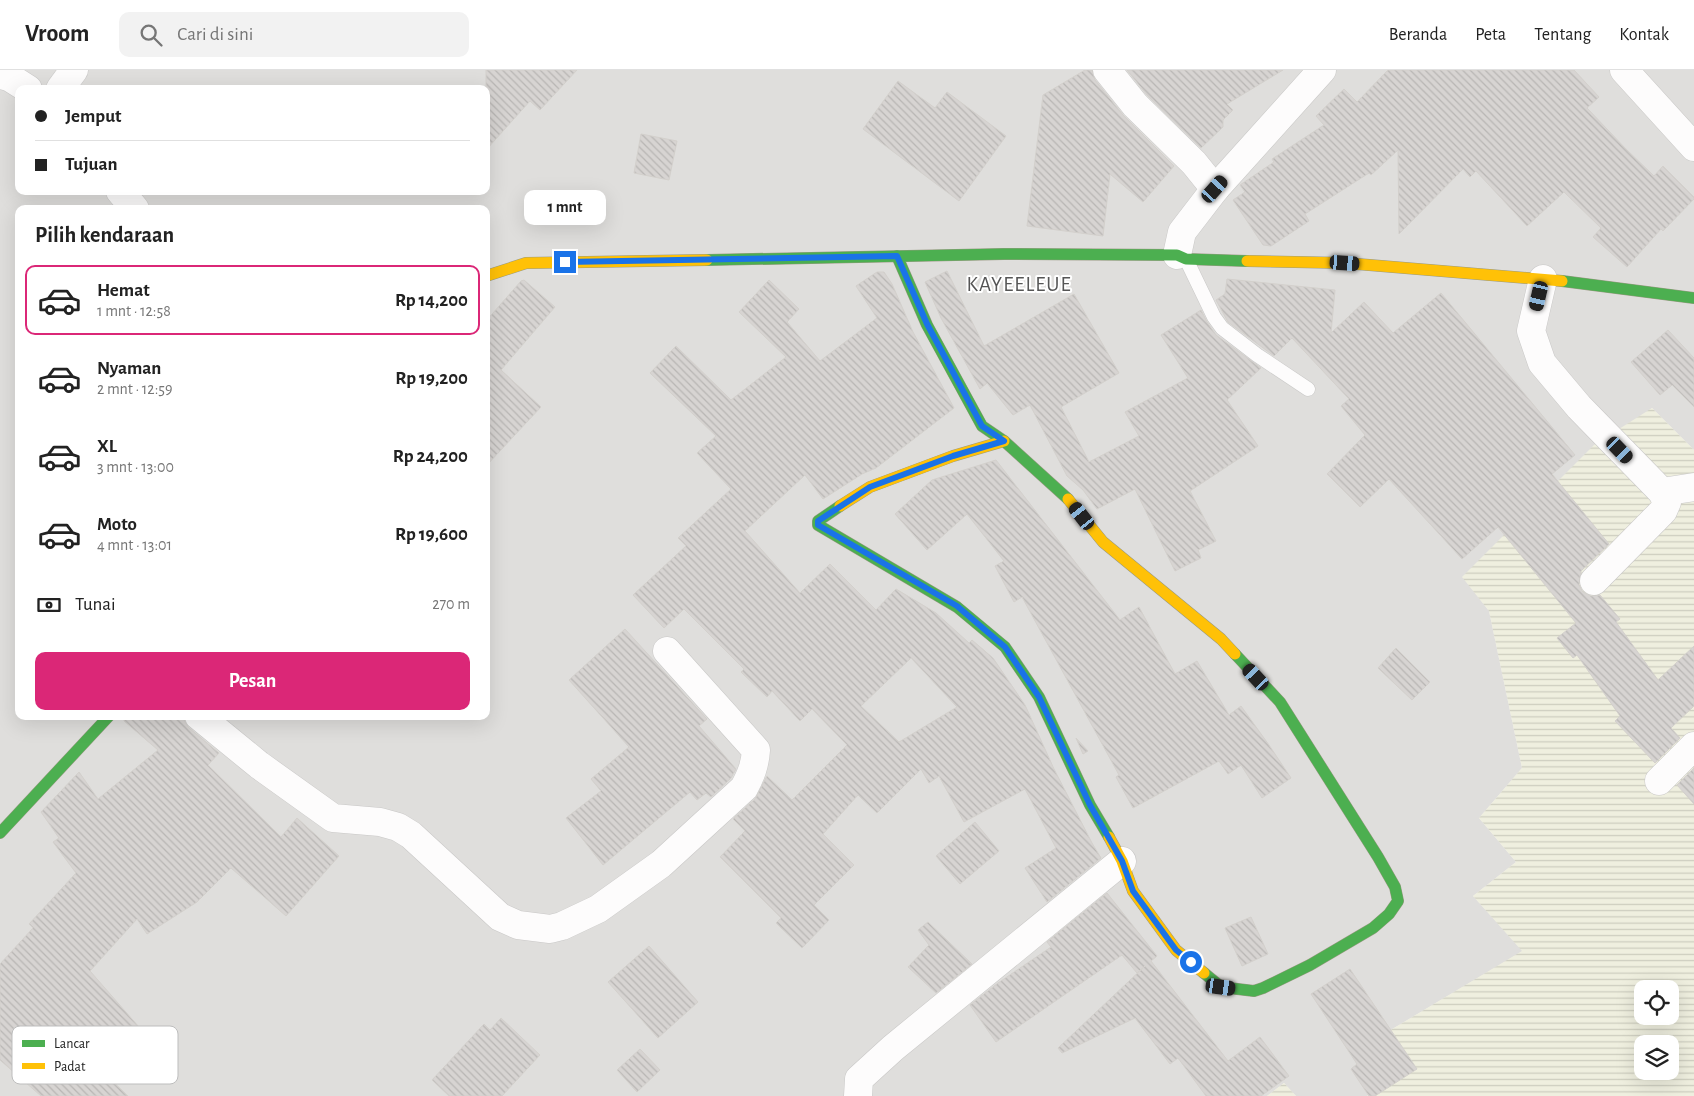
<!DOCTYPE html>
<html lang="id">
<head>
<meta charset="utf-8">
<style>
	body { margin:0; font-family:"Alegreya Sans",sans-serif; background:#f2f2f2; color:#222; height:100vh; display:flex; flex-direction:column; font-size:19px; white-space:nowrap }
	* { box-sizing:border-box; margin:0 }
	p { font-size:16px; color:#767676 }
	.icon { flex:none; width:28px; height:28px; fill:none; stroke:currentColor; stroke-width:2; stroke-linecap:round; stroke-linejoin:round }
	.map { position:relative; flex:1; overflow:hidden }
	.sheet { position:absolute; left:15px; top:135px; width:475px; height:515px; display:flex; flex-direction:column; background:#fff; border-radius:10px; box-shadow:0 5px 20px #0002 }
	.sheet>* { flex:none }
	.top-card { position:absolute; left:15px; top:15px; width:475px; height:110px; border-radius:10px; box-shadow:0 5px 20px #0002; display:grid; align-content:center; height:110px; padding:0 20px; background:#fff }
	.fabs { position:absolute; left:1634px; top:910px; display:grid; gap:10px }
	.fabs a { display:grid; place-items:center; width:45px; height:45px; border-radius:10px; background:#fff; box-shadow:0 5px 20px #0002; font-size:25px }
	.end { position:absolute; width:22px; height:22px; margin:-11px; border:6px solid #1a73e8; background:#fff; box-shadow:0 0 0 2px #fff }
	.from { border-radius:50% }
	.bubble { position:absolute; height:35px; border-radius:10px; background:#fff; box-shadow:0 5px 20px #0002; font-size:16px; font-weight:700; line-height:35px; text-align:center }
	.car { position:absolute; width:15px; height:30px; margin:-15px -8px; border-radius:6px; box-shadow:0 0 4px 1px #0007; background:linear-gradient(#222 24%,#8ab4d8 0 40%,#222 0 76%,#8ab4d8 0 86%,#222 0) }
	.top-card b { display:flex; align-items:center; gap:18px; height:48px; font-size:19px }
	.top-card b+b { border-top:1px solid #e0e0e0 }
	.top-card i { width:12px; height:12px; background:#222 }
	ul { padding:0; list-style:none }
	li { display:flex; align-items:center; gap:15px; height:70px; margin:0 10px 8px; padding:0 10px; border:2px solid transparent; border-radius:10px }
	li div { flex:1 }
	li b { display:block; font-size:19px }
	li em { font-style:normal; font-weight:700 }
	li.active { border-color:#db2777 }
	li>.icon { width:45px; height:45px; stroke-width:1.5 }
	h2 { padding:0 20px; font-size:22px; line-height:60px }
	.pay { display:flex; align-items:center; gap:12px; height:55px; padding:0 20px; font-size:19px }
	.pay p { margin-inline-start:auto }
	.cta { display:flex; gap:10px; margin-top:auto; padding:10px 20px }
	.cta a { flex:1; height:58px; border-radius:10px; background:#db2777; color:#fff; font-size:20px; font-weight:700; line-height:58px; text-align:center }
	header { display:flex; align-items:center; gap:30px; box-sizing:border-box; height:70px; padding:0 25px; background:#fff; border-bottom:1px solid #e0e0e0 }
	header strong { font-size:24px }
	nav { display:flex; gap:28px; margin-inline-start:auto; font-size:18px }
	.search { width:350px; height:45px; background:#f2f2f2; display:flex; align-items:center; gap:12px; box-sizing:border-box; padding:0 18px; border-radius:10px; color:#767676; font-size:19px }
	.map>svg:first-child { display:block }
</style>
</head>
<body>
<header>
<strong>Vroom</strong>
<div class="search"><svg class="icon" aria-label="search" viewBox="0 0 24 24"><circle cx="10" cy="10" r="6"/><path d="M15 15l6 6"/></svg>Cari di sini</div>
<nav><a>Beranda</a><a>Peta</a><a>Tentang</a><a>Kontak</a></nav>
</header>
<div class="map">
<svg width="1694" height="1026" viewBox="0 0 1694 1026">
	<defs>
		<pattern id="farmland-rules" width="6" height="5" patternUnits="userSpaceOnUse" patternTransform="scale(1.25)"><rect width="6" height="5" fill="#efefdf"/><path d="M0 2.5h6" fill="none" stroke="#cdcdbf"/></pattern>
		<pattern id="building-back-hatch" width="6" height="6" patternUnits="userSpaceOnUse" patternTransform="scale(1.25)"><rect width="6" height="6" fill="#d7d4d2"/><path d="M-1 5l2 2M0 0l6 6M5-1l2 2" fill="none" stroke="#b8b6b4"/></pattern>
	</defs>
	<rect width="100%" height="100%" fill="#f0eeeb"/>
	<path fill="#dfdedc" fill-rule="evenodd" d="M0,0H1694V380L1652,338L1463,507L1489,541L1522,698L1479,748L1516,792L1473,826L1523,881L1389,961L1409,1005L1367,1026H1296L1284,1013L1267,1026H0ZM19,19H486V121H19ZM19,139H486V646H19Z"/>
	<g fill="url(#farmland-rules)" fill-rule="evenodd">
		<path d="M1652,338L1694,380V1026H1367L1409,1004L1389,961L1522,881L1473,826L1516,792L1479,748L1522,698L1489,541L1462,507L1594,375ZM1642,919H1670V946H1642ZM1642,974H1670V1001H1642Z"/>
		<polygon points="1284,1013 1296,1026 1267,1026"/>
	</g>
	<g fill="url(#building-back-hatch)" stroke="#d3d0cc" fill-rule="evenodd">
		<polygon points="486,0 577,0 540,40 530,31 486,80"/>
		<polygon points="1085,0 1092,0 1095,10 1123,45 1174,96 1143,132 1110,104 1103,166 1027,156 1043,25"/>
		<polygon points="1127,0 1283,0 1227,34 1233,40 1223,50 1223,57 1201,78 1147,25"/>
		<polygon points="1388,0 1574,0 1599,27 1587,38 1626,79 1654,106 1663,96 1694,127 1694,129 1663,161 1661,159 1627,197 1593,167 1601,158 1564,122 1527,156 1476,101 1470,107 1463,99 1399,164 1398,80 1371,105 1369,103 1305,144 1309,151 1271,176 1263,175 1233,130 1245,122 1240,115 1274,92 1272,89 1324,55 1316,46 1344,19 1357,32"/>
		<polygon points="898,11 935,38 947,22 1006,66 959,131 863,59"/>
		<polygon points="641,64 677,71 669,110 634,103"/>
		<polygon points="947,201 984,276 1074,224 1119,303 1061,337 1089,392 1139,366 1125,342 1188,308 1161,265 1201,240 1207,252 1216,265 1261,298 1227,330 1258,376 1190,421 1216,471 1198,480 1201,488 1175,501 1135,419 1097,439 1083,420 1067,406 1030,335 1013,345 987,313 980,319 941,248 925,212"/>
		<path d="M877,202H884L892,214L913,262L954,338L876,398L862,404L823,429L805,405L745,461L800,523L830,494L876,540L896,519L936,543L969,573L972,570L993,588L1025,635L1054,699L1092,773L1101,788L1047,832L1025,798L1056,778L1025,719L964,752L939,706L929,713L921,699L877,743L858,725L823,764L854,795L814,835L829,850L802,878L776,853L781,848L720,787L745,761L733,749L755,729L767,706L792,730L847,675L812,639L800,651L772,621L767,627L741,602L744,599L684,539L664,558L633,525L686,476L678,468L731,419L697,383L716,366L650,303L676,276L731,330L786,287L739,242L769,210L799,239L787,252L820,291L877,248L856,216ZM911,588L957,637L899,672L861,636Z"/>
		<polygon points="1227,209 1335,220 1331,263 1364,232 1393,263 1441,223 1575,385 1552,404 1609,474 1581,501 1579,515 1583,522 1591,526 1600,525 1620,549 1616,552 1658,610 1694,576 1694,636 1671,658 1680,668 1655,693 1615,651 1620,646 1577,585 1573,588 1557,568 1576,553 1498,457 1462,489 1389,409 1360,437 1327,404 1365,365 1341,336 1349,329 1292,268 1274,286 1228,252 1216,230 1225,224"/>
		<polygon points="524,210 555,237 501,300 541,337 486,396 486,251 521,211"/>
		<polygon points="1668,260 1694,288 1694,337 1672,315 1660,325 1631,292"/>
		<polygon points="996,390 1120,550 1139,537 1175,604 1197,591 1229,645 1241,636 1269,675 1291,708 1262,728 1241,695 1228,704 1219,691 1133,738 1116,707 1119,705 1022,527 1014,532 995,496 1004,491 967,444 927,480 895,444 932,410"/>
		<polygon points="625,559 707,649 699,656 736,699 731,708 711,727 706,723 697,730 690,722 603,795 566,748 601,721 591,709 629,677 569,610"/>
		<polygon points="1396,578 1430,612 1412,630 1378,598"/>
		<polygon points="124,646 184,646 185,652 189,658 219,683 208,695 281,767 297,748 339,786 286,846 231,798 197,832 147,864 137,849 90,901 139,957 96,995 128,1026 41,1026 0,990 0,894 33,858 29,854 76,803 53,772 59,768 41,742 79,702 98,729 158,680 124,651"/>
		<polygon points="1076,668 1088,681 1083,684"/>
		<polygon points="1694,698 1694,734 1677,715"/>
		<polygon points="975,752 999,781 960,814 936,786"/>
		<polygon points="1107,823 1157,886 1151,891 1228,991 1260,967 1289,1006 1261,1026 1206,1026 1178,988 1170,994 1135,948 1062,983 1058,978 1145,896 1137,903 1122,885 996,972 970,935 998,913 1051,877 1047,872"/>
		<polygon points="1251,847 1268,884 1242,896 1225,858"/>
		<polygon points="928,852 972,894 936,923 908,897 929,875 918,860"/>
		<polygon points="649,876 698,932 658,968 608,912"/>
		<polygon points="1350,899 1417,999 1375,1026 1369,1026 1351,999 1357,994 1311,924"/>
		<polygon points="501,948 540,985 502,1026 449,1026 432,1010 484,954 490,960"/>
		<polygon points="640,979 660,1000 637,1022 617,1000"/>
	</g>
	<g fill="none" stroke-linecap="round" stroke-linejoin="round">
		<defs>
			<polyline id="lane" points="1186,189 1214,247 1222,258 1257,285 1308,319"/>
			<g id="street">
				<polyline points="1107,0 1135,35 1194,93 1215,119"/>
				<polyline points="1624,0 1694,77"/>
				<polyline points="0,5 9,7 28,19"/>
				<polyline points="60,19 74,0"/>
				<polyline points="120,121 135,139"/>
				<polyline points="1177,185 1182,162 1215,119 1322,0"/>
				<polyline points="1543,209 1531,261 1542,293 1579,337 1662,422 1667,432 1663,441 1594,511"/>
				<polyline points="1662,422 1694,417"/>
				<path d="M199,646L259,695L333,748L380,752L398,757L411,765L500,847L518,855L550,859L562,856L598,839L661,794L744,718C751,705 755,695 756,680L667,581"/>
				<polyline points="1659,711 1694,676"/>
				<polyline points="858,1026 859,1009 893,978 1122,791"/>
			</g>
			<g id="fast">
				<polyline points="897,186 927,255 982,356 1004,371 1068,429"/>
				<polyline points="707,190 1004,184 1177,185 1186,189 1247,191"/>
				<polyline points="1562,211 1694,228"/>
				<polyline points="840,436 818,451 818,455 957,537 1005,577 1039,627 1090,735 1109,767"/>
				<polyline points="0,763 109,646"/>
				<polyline points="1204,903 1221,917 1254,921 1263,918 1310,895 1373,858 1389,844 1398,831 1395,817 1378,787 1280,632 1235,584"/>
			</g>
			<g id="slow">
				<polyline points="1247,191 1345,193 1562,211"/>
				<polyline points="486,206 526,193 707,190"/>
				<polyline points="1068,429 1103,472 1221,569 1235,584"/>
				<polyline points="840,436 870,417 953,386 1004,371"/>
				<polyline points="1109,767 1122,791 1133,821 1176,880 1204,903"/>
			</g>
		</defs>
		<use href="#lane" stroke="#c9c8c7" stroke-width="15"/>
		<use href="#street" stroke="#c9c8c7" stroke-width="29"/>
		<use href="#fast" stroke="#999a82" stroke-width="12"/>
		<use href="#slow" stroke="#999a82" stroke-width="12"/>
		<use href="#lane" stroke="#fdfcfc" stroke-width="14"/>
		<use href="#street" stroke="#fdfcfc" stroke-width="28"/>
		<use href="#fast" stroke="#4caf50" stroke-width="11"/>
		<use href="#slow" stroke="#ffc107" stroke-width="11"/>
	</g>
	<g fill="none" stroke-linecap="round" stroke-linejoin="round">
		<polyline stroke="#1a73e8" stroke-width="6" points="565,192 897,186 927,254 982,356 1004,371 953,386 870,417 818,451 818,455 957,536 1005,577 1039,627 1090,735 1122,791 1133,821 1176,880 1191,892"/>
	</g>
	<g text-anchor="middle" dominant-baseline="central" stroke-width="4" stroke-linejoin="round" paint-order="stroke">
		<g font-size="21" letter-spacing="1" fill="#555" stroke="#fff">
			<text x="1019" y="214">KAYEELEUE</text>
		</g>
	</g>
	<rect x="12" y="956" width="166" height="58" rx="8" fill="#fff" stroke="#bdbdbd" stroke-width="1"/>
	<rect x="22" y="970" width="23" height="7" fill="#4caf50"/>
	<rect x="22" y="993" width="23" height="6" fill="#ffc107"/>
	<g font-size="14" fill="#222">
		<text x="54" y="978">Lancar</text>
		<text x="54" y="1001">Padat</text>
	</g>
</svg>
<div class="fabs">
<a><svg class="icon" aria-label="locate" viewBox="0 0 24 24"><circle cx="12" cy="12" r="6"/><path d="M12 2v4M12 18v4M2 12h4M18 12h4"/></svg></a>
<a><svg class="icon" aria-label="layers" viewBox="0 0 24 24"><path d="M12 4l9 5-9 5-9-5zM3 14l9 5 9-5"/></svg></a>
</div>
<i class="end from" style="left:1191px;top:892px"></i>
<i class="end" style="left:565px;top:192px"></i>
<div class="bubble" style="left:524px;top:120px;width:82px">1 mnt</div>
<i class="car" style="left:1215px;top:119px;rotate:42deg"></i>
<i class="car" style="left:1345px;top:193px;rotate:94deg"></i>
<i class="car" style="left:1539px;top:226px;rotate:193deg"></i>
<i class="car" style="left:1620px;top:380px;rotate:136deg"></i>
<i class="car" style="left:1082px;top:446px;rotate:322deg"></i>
<i class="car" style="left:1256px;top:607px;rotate:317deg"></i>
<i class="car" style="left:1221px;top:917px;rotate:98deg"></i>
<div class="top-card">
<b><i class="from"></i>Jemput</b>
<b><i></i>Tujuan</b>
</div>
<section class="sheet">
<h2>Pilih kendaraan</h2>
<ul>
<li class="active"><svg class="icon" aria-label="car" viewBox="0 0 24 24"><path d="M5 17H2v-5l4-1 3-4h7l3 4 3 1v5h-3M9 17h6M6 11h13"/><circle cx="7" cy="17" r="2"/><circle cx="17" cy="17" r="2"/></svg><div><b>Hemat</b><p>1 mnt · 12:58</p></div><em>Rp 14,200</em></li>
<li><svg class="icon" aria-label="car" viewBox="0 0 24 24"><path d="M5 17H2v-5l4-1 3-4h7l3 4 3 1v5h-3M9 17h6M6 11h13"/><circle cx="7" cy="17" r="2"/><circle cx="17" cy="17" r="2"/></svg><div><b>Nyaman</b><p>2 mnt · 12:59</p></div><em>Rp 19,200</em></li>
<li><svg class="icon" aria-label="car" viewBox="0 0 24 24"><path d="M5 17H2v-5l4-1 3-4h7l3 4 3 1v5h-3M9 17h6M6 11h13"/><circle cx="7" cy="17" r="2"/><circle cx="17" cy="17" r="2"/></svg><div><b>XL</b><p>3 mnt · 13:00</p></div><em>Rp 24,200</em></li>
<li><svg class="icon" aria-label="car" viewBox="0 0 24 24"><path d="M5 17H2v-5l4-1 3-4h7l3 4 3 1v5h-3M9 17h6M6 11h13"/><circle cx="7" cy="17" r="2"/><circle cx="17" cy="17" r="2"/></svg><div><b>Moto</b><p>4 mnt · 13:01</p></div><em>Rp 19,600</em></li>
</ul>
<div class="pay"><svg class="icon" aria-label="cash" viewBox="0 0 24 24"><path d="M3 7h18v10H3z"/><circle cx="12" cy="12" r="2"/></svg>Tunai<p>270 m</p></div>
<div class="cta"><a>Pesan</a></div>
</section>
</div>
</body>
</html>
